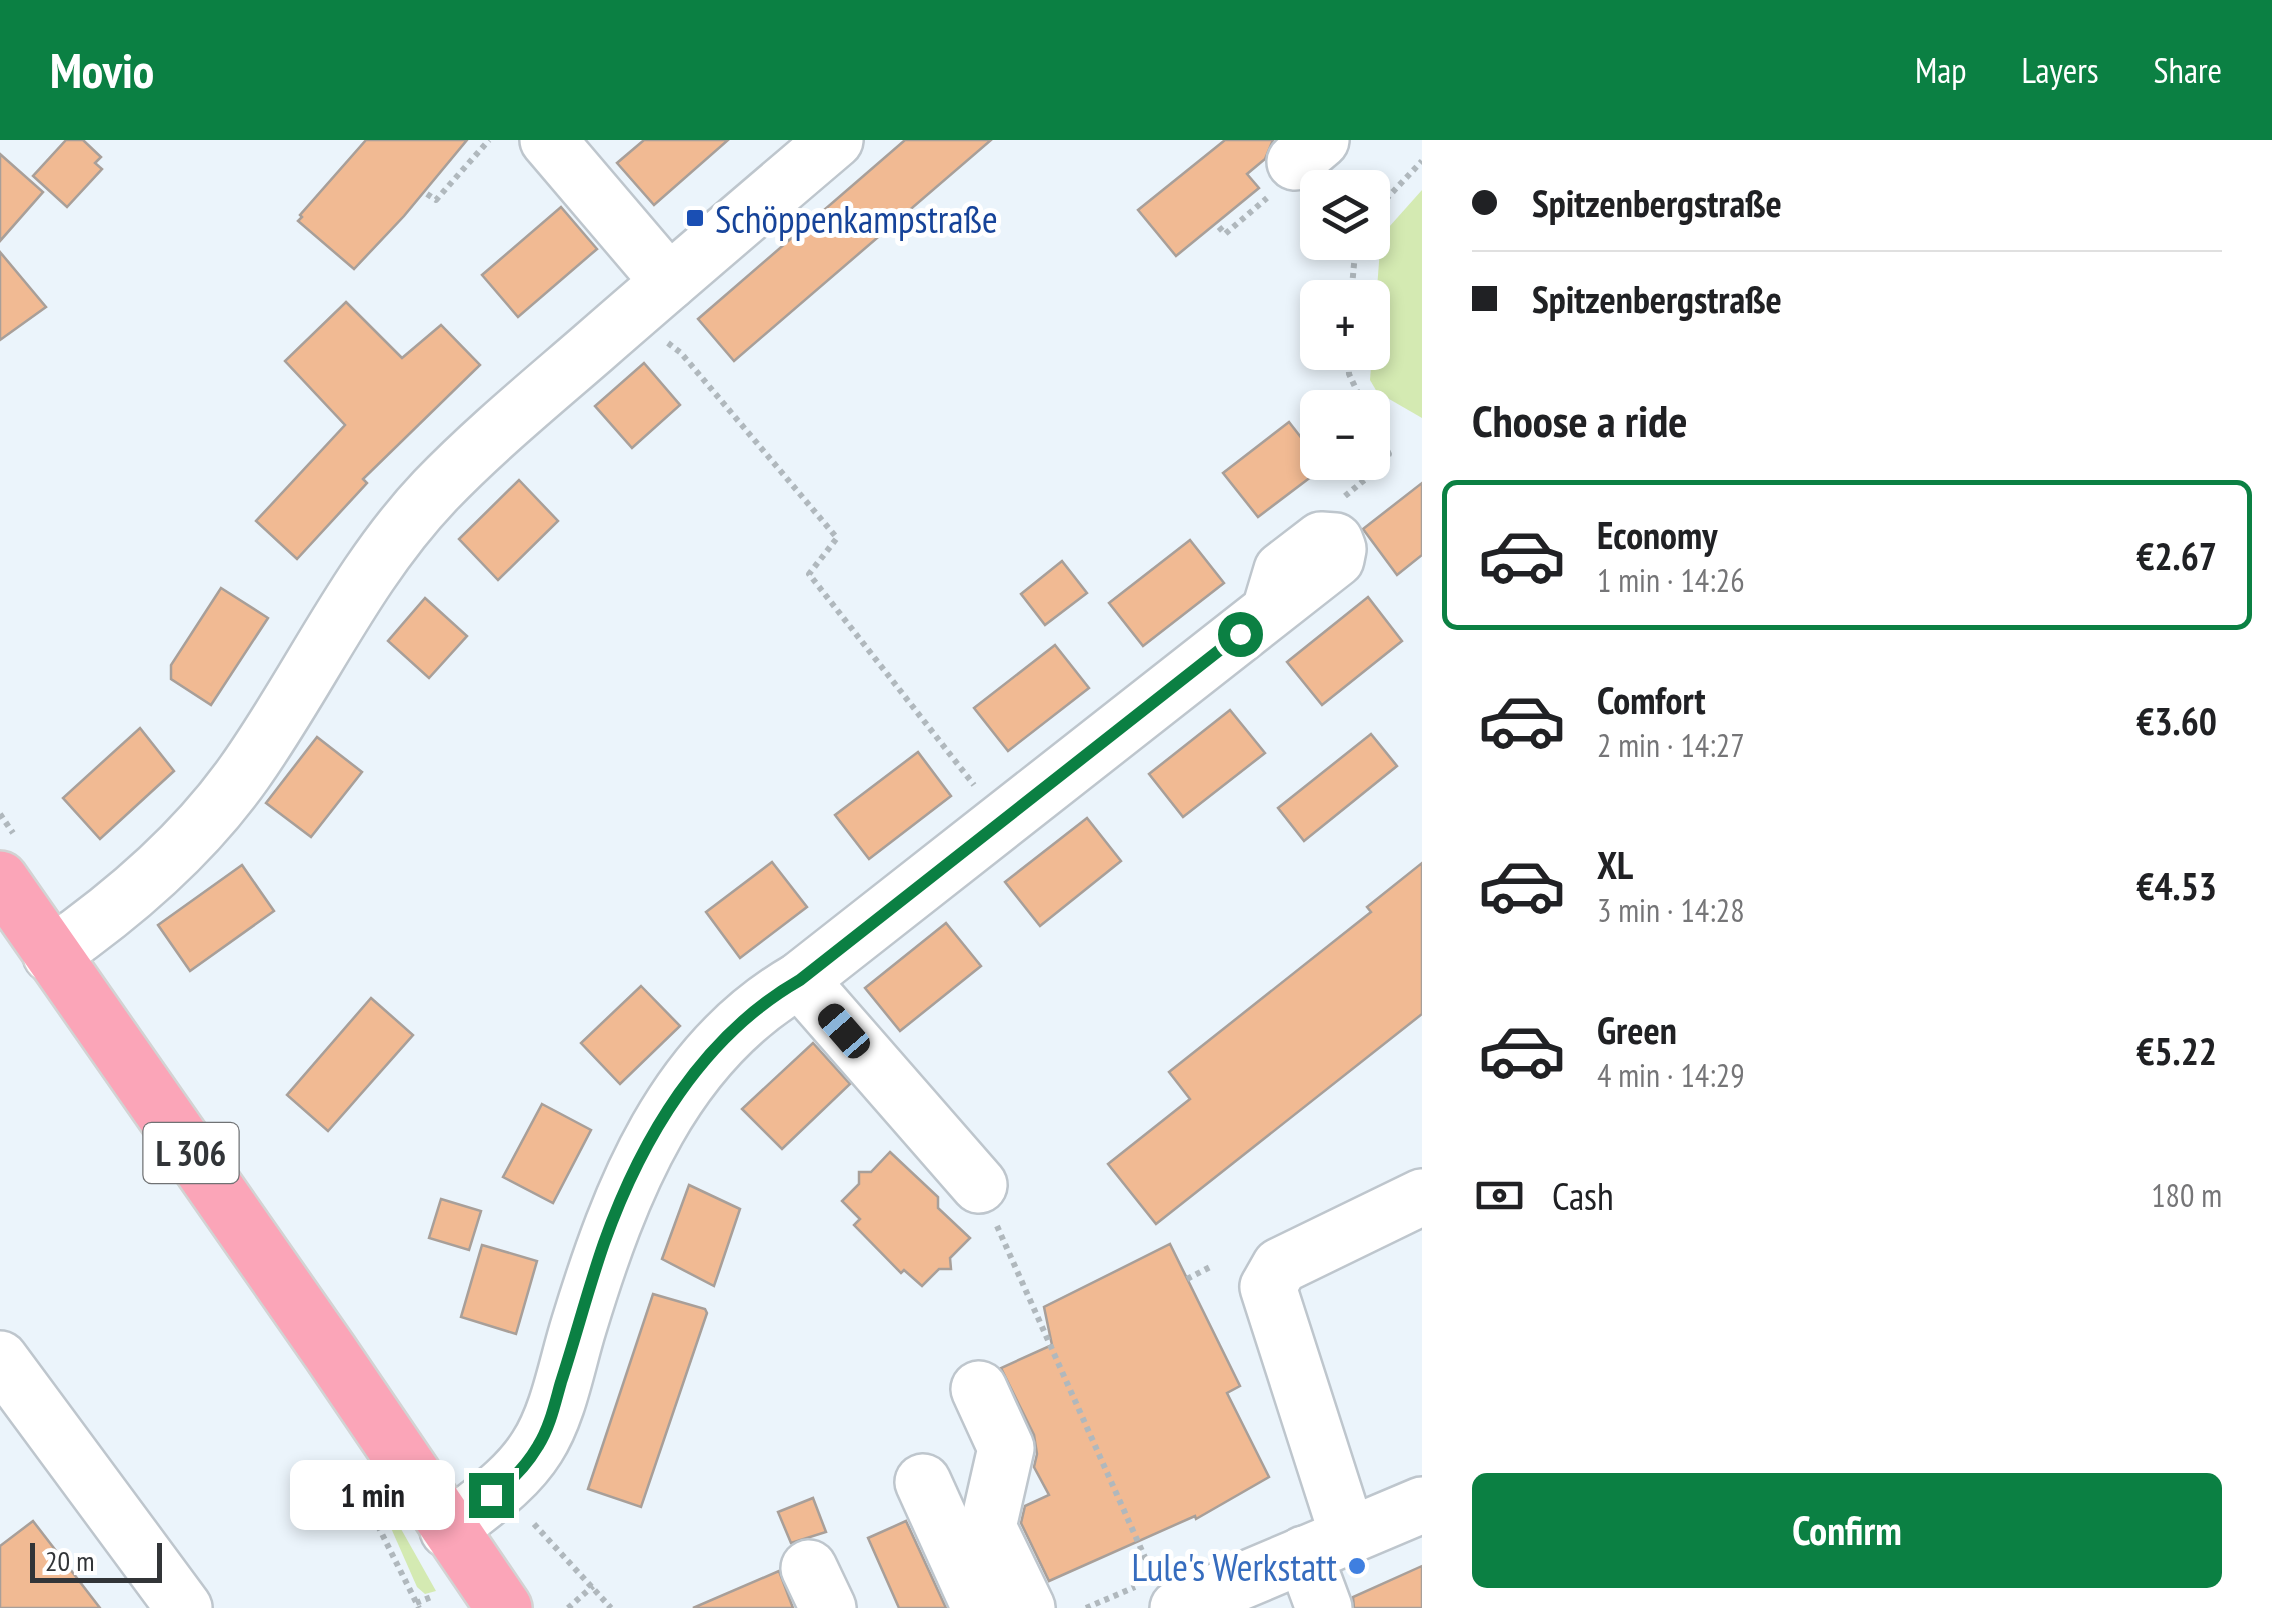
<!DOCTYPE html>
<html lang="en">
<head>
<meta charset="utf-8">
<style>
	body { margin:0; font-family:"PT Sans Narrow",sans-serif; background:#f2f2f2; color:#202124; height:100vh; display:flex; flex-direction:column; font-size:38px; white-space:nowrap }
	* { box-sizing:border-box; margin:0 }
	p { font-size:32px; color:#757577 }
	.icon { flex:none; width:55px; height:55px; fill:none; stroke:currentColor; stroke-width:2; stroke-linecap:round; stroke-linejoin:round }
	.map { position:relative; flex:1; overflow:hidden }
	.sheet { display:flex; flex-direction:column; background:#fff; width:850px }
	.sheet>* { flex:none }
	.guide { display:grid; align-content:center; height:220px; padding:0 50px; background:#fff }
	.buttons { position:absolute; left:1300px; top:30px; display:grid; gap:20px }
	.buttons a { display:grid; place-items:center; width:90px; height:90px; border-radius:15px; background:#fff; box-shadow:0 5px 15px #0003; font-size:50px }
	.scale { position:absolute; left:30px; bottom:25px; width:132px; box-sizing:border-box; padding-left:10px; border:5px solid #323538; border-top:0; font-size:28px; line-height:35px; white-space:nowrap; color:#323538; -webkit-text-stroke:8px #fff; paint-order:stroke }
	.end { position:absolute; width:45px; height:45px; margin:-22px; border:12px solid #0b8043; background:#fff; box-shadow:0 0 0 5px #fff }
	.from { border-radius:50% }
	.bubble { position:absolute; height:70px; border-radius:15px; background:#fff; box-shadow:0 5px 15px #0003; font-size:32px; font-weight:800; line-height:70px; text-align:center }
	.car { position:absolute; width:30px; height:60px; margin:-30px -15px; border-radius:12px; box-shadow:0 0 8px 2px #0007; background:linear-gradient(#222 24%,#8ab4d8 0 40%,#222 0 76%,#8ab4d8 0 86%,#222 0) }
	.guide b { display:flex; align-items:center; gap:35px; height:95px; font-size:38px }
	.guide b+b { border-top:2px solid #e0e0e0 }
	.guide i { width:25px; height:25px; background:#202124 }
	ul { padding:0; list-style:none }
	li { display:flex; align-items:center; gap:30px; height:150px; margin:0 20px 15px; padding:0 30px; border:5px solid transparent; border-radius:15px }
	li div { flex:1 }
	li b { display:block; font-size:38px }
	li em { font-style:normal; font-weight:800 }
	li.current { border-color:#0b8043 }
	li>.icon { width:90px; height:90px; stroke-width:1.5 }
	h2 { padding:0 50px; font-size:45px; line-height:120px }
	.pay { display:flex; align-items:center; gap:25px; height:110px; padding:0 50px; font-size:38px }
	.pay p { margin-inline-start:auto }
	.cta { display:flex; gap:20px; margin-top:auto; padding:20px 50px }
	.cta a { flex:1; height:115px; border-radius:15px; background:#0b8043; color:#fff; font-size:40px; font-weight:800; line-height:115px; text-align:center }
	header { display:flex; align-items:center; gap:60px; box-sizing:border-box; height:140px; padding:0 50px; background:#0b8043; color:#fff }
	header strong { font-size:48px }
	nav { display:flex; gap:55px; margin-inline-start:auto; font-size:35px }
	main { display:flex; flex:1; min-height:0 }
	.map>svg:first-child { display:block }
</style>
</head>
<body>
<header>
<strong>Movio</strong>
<nav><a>Map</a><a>Layers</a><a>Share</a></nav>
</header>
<main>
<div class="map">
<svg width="1422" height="1468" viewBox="0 0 1422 1468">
	<rect width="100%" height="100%" fill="#ebf4fb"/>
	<g fill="#d4eab2">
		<polygon points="1422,50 1422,278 1377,252 1370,240 1381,96"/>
		<polygon points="378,1348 436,1451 425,1454 417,1447 376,1354"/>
	</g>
	<g fill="#f1ba93" stroke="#a89f99" stroke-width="2.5">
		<polygon points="66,0 83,0 101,17 95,23 102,29 67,67 33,36"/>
		<polygon points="366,0 467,0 404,76 354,129 298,81 302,77 300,75"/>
		<polygon points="644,0 728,0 654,65 617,23"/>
		<polygon points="905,0 991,0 734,221 698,179"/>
		<polygon points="1225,0 1273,0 1265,19 1247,34 1259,48 1176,116 1138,70"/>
		<polygon points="0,14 43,52 0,101"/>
		<polygon points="561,67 597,109 518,177 482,135"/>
		<polygon points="0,112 46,167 0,200"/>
		<polygon points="346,162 402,218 441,185 480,225 363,339 367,343 297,419 256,381 345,285 285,221"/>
		<polygon points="644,223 680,265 632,308 595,266"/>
		<polygon points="1289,282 1324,327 1258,377 1223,333"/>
		<polygon points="519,340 558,381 498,440 459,399"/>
		<polygon points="1422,343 1422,415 1397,435 1363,389"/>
		<polygon points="1190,400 1224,443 1143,506 1109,463"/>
		<polygon points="1062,421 1087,453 1045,485 1021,454"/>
		<polygon points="221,448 268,478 211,565 171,539 171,525"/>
		<polygon points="1368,457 1402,501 1322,565 1287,522"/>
		<polygon points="425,458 467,496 429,538 388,501"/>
		<polygon points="1055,505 1089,548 1008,611 974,568"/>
		<polygon points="1230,570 1265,613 1183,677 1149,634"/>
		<polygon points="140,588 174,631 100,699 63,658"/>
		<polygon points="1371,594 1397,626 1304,701 1278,668"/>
		<polygon points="317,597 362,632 311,697 266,663"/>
		<polygon points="918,612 951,656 869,719 835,675"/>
		<polygon points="1087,678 1121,721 1040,786 1005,742"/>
		<polygon points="772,722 807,767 740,818 706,772"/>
		<polygon points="1422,723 1422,874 1156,1084 1108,1024 1190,959 1169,932 1371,772 1367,767"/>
		<polygon points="242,725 274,771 190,831 158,785"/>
		<polygon points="946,783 981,826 900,891 865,848"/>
		<polygon points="641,846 680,886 620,944 581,903"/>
		<polygon points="371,858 413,895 328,991 287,955"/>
		<polygon points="813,903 850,944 782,1009 742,969"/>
		<polygon points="542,964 591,990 553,1063 503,1037"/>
		<polygon points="890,1012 938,1057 938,1068 970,1098 950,1118 951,1129 939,1129 922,1146 904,1130 901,1133 854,1085 860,1079 842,1061 859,1044 859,1032 871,1032"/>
		<polygon points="689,1045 740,1069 714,1146 662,1119"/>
		<polygon points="441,1059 481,1071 469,1110 429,1098"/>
		<polygon points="1170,1104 1240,1246 1227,1253 1269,1337 1196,1379 1195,1376 1049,1441 1021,1383 1025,1366 1049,1355 1034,1327 1037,1314 1034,1295 1001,1228 1052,1205 1044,1167"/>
		<polygon points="482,1105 537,1121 516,1194 461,1177"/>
		<polygon points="653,1154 705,1169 707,1173 641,1367 588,1349"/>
		<polygon points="813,1358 826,1392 791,1403 778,1372"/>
		<polygon points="33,1381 100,1468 0,1468 0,1406"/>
		<polygon points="906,1381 946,1468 899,1468 868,1398"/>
		<polygon points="1422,1426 1422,1468 1354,1468 1353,1457"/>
		<polygon points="779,1431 793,1468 693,1468"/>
	</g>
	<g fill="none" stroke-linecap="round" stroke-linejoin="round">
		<defs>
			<g id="minor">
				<polyline points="548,0 669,142"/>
				<polyline points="1295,22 1321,0"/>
				<path d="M51,815C123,765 193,705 244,633C310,540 356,434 435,351C484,300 540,254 593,208C673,138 754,69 835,0"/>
				<polyline points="800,840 979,1045"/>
				<polyline points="0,1219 184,1468"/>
				<polyline points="979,1249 1006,1308 988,1387 1027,1468"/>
				<polyline points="923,1342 980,1468"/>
				<path d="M448,1390C480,1364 515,1342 537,1307C559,1273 567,1223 579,1185C620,1051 673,913 800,840L1336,419L1338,409L1335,401L1321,400L1282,430L1270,470"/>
				<polyline points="1348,1396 1268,1147 1280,1126 1422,1057"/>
				<polyline points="1304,1414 1324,1468"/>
				<polyline points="809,1428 828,1468"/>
				<polyline points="1178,1468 1422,1365"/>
			</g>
			<polyline id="major" points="0,739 330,1212 504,1468"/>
		</defs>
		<use href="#minor" stroke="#bec6cd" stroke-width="60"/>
		<use href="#major" stroke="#d2d3d3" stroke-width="60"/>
		<g stroke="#b0b8bd" stroke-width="6" stroke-dasharray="5 5" stroke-linecap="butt">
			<polyline points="1356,33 1371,48"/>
			<polyline points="427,54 436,60 489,0"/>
			<polyline points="1372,74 1422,21"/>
			<polyline points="1219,87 1225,94 1267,58"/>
			<polyline points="1351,158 1356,102"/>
			<polyline points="668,203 681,213 837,398 809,434 974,645"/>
			<polyline points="1348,212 1349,234 1365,268"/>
			<polyline points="1345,356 1385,323 1389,314 1372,281"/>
			<polyline points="0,674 13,693"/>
			<polyline points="997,1086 1151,1431"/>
			<polyline points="1187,1139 1212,1126"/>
			<polyline points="360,1350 419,1468"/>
			<polyline points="534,1384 611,1468"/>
			<polyline points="416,1463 434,1456"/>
			<polyline points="568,1468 593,1446"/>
			<polyline points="1086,1468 1135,1447"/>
		</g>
		<use href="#minor" stroke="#fff" stroke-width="55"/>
		<use href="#major" stroke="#fba5b8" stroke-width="55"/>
	</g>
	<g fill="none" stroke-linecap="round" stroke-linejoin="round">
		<path stroke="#0b8043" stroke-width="12" d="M491,1355C510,1343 526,1326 538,1306C550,1287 555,1263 561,1242C576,1196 588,1149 604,1103C641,999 702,896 800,840L1240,494"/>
	</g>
	<rect fill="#1a4fb4" stroke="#fff" stroke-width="4" x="685" y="68" width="20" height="20" rx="5"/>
	<circle fill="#3f7fe0" stroke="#fff" stroke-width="4" cx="1357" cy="1426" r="10"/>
	<g text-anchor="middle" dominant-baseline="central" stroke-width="10" stroke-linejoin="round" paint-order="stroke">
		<rect fill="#fff" stroke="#707274" stroke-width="2.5" x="143.5" y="983" width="95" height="60" rx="8"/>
		<g font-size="35" font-weight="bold" fill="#323538">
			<text x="191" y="1013">L 306</text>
		</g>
		<g font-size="38" fill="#164399" stroke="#fff" text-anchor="start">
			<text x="715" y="78">Schöppenkampstraße</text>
		</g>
		<g font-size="38" fill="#366cbe" stroke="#fff" text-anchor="end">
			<text x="1337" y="1426">Lule's Werkstatt</text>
		</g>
	</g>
</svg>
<div class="buttons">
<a><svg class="icon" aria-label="layers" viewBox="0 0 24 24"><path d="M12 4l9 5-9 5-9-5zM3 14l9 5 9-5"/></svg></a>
<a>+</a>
<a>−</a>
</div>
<div class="scale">20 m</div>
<i class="end from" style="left:1240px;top:494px"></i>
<i class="end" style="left:491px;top:1355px"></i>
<div class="bubble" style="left:290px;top:1320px;width:165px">1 min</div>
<i class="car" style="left:844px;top:891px;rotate:319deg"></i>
</div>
<section class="sheet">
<div class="guide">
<b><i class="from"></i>Spitzenbergstraße</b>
<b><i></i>Spitzenbergstraße</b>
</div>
<h2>Choose a ride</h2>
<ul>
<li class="current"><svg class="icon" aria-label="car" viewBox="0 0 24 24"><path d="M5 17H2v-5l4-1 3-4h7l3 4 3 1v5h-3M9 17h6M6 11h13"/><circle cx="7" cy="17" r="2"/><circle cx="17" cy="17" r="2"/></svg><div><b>Economy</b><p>1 min · 14:26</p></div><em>€2.67</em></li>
<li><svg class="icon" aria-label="car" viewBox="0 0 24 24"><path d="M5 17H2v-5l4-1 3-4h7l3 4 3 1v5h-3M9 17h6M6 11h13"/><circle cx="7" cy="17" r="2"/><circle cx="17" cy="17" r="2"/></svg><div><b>Comfort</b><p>2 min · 14:27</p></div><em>€3.60</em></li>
<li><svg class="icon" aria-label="car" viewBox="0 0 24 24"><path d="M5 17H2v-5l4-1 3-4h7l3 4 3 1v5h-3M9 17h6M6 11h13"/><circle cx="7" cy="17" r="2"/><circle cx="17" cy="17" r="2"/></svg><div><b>XL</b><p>3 min · 14:28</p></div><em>€4.53</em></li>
<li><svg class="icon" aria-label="car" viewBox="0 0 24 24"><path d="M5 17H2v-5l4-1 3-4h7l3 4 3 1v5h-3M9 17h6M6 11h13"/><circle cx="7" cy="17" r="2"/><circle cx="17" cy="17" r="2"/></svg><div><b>Green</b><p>4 min · 14:29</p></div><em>€5.22</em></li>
</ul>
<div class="pay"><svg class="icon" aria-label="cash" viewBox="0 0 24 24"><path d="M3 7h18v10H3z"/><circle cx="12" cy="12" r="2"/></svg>Cash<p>180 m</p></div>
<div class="cta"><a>Confirm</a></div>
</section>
</main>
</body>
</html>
